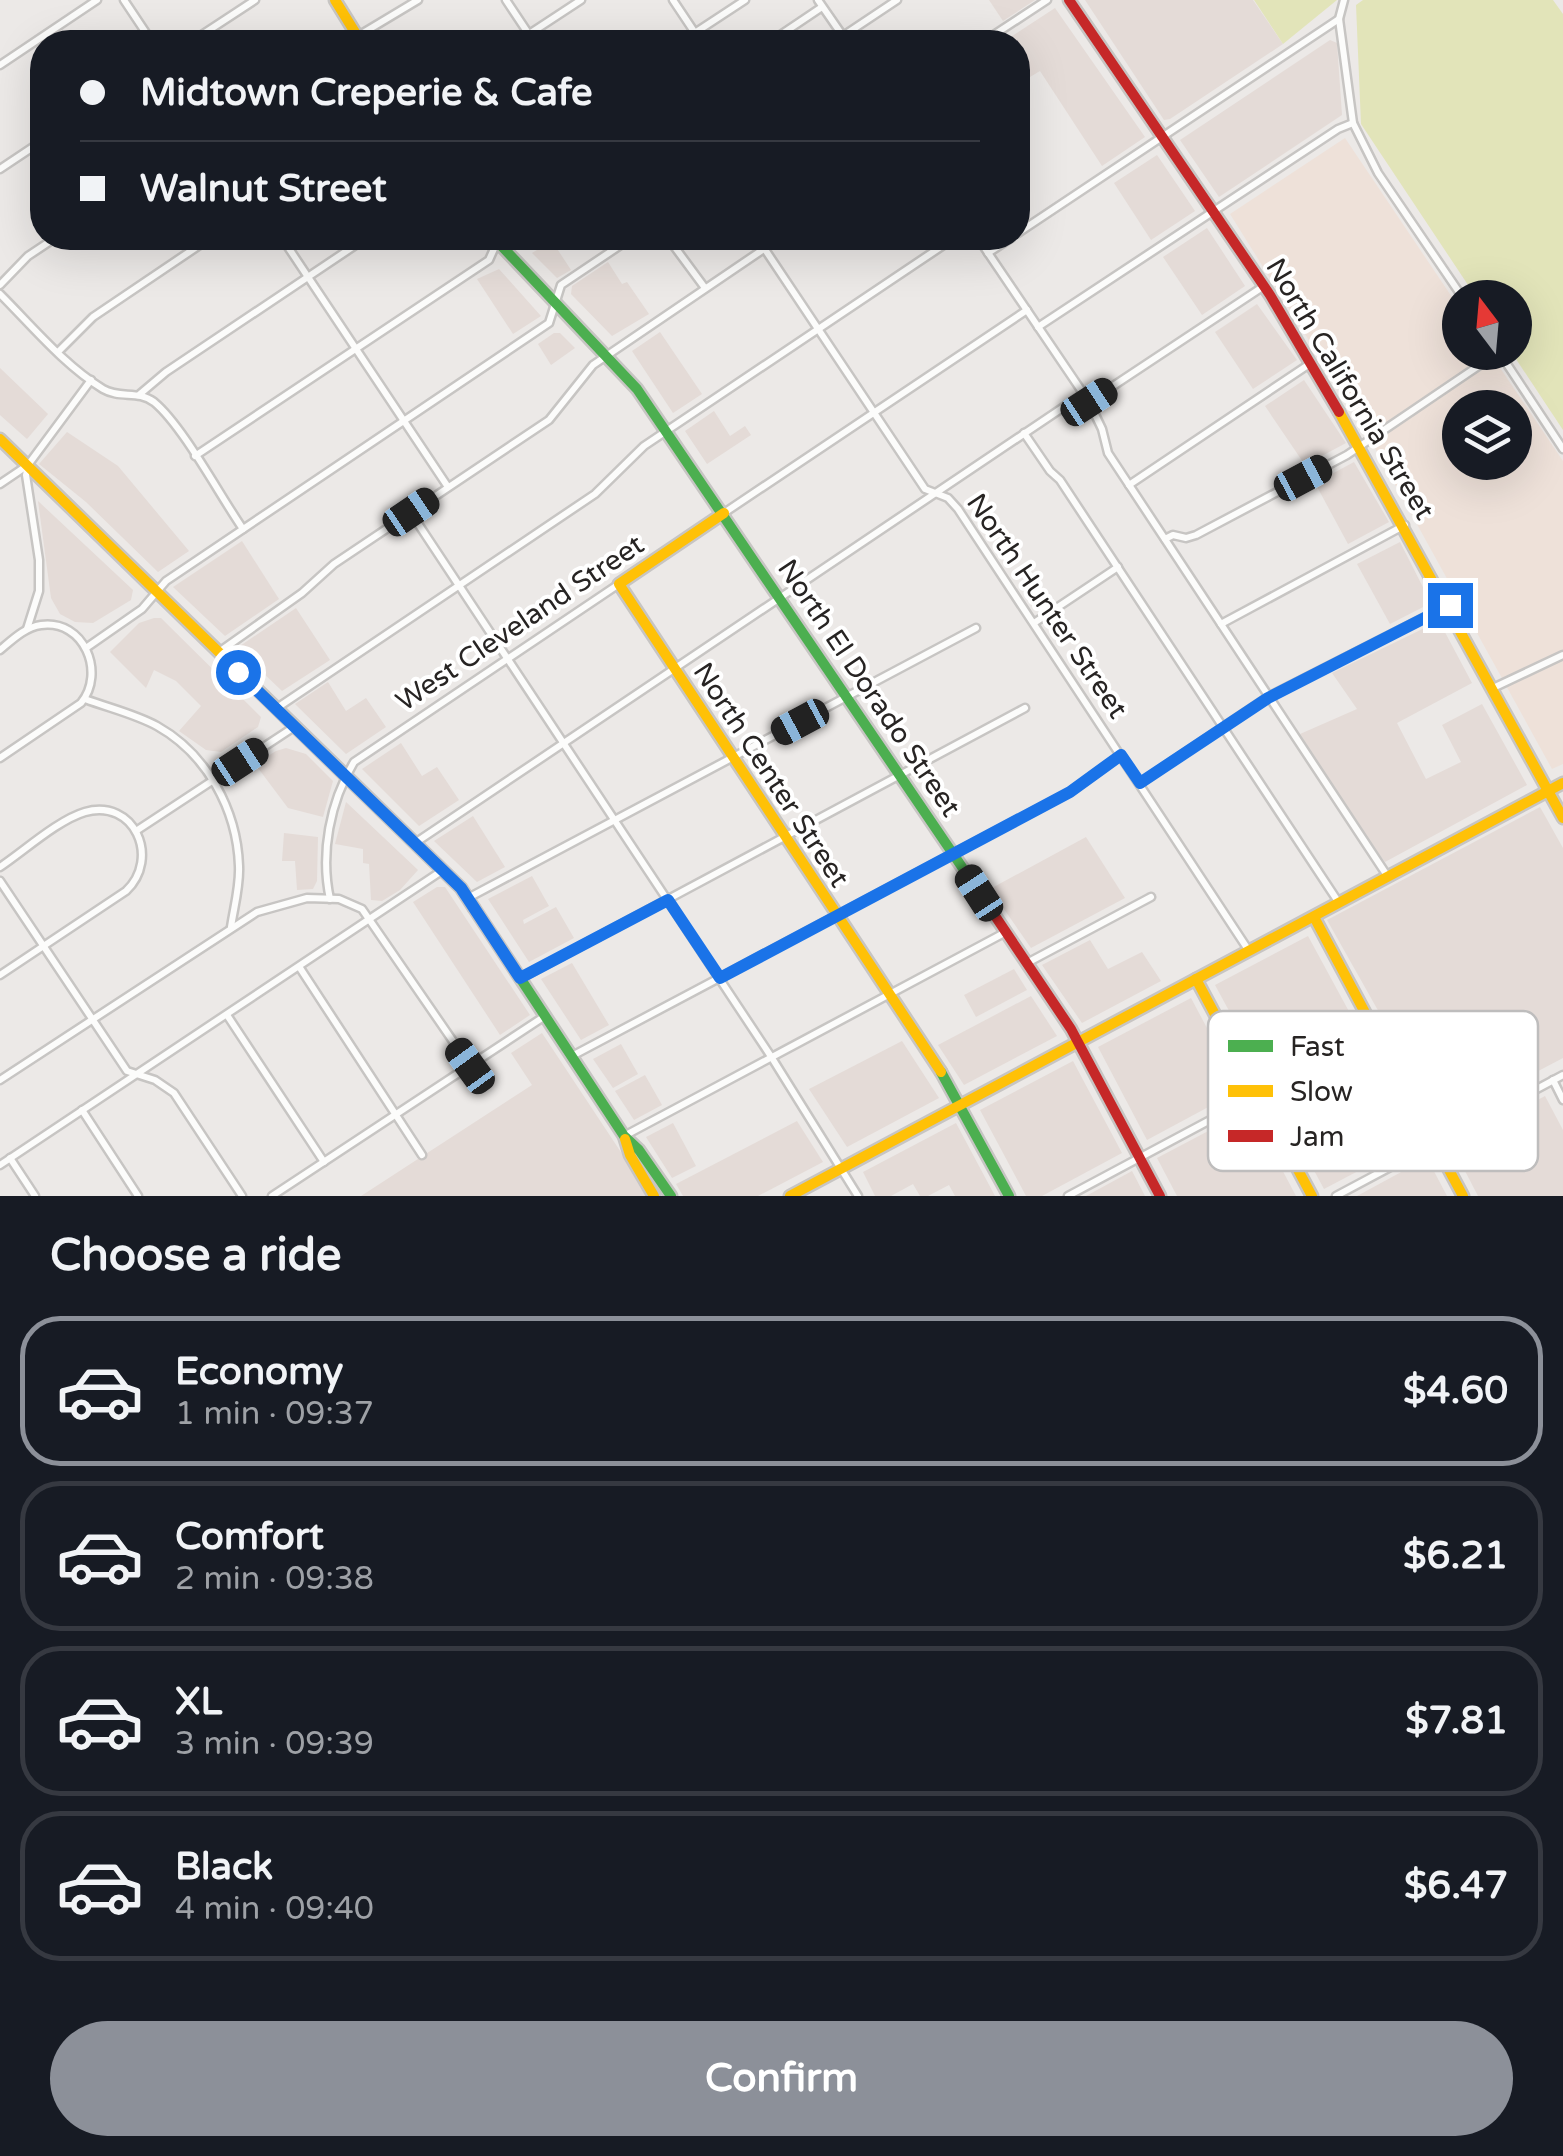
<!DOCTYPE html>
<html lang="en">
<head>
<meta charset="utf-8">
<style>
	body { margin:0; font-family:"Varela Round",sans-serif; background:#20242c; color:#f1f3f6; height:100vh; display:flex; flex-direction:column; font-size:38px; white-space:nowrap }
	* { box-sizing:border-box; margin:0 }
	p { font-size:32px; color:#9ea1a6 }
	.icon { flex:none; width:55px; height:55px; fill:none; stroke:currentColor; stroke-width:2; stroke-linecap:round; stroke-linejoin:round }
	.map { position:relative; height:1196px; overflow:hidden }
	.drawer { display:flex; flex-direction:column; background:#171b24; flex:1 }
	.drawer>* { flex:none }
	.banner { position:absolute; left:30px; top:30px; width:1000px; height:220px; border-radius:40px; box-shadow:0 10px 40px #0002; display:grid; align-content:center; height:220px; padding:0 50px; background:#171b24 }
	.needle { width:65px; rotate:344deg }
	.tools { position:absolute; left:1442px; top:280px; display:grid; gap:20px }
	.tools a { display:grid; place-items:center; width:90px; height:90px; border-radius:50%; background:#171b24; box-shadow:0 10px 40px #0002; font-size:50px }
	.end { position:absolute; width:45px; height:45px; margin:-22px; border:12px solid #1a73e8; background:#fff; box-shadow:0 0 0 5px #fff }
	.from { border-radius:50% }
	.car { position:absolute; width:30px; height:60px; margin:-30px -15px; border-radius:12px; box-shadow:0 0 8px 2px #0007; background:linear-gradient(#222 24%,#8ab4d8 0 40%,#222 0 76%,#8ab4d8 0 86%,#222 0) }
	.banner b { display:flex; align-items:center; gap:35px; height:95px; font-size:38px }
	.banner b+b { border-top:2px solid #363941 }
	.banner i { width:25px; height:25px; background:#f1f3f6 }
	ul { padding:0; list-style:none }
	li { display:flex; align-items:center; gap:30px; height:150px; margin:0 20px 15px; padding:0 30px; border:5px solid #363941; border-radius:40px }
	li div { flex:1 }
	li b { display:block; font-size:38px }
	li em { font-style:normal; font-weight:700 }
	li.active { border-color:#8c9099 }
	li>.icon { width:90px; height:90px; stroke-width:1.5 }
	h2 { padding:0 50px; font-size:45px; line-height:120px }
	.primary-button { display:flex; gap:20px; margin-top:auto; padding:20px 50px }
	.primary-button a { flex:1; height:115px; border-radius:60px; background:#8c9099; color:#fff; font-size:40px; font-weight:700; line-height:115px; text-align:center }
	.map>svg:first-child { display:block }
</style>
</head>
<body>
<div class="map">
<svg width="1563" height="1196" viewBox="0 0 1563 1196">
	<rect width="100%" height="100%" fill="#ece9e7"/>
	<g fill="#e4dbd7">
		<polygon points="989,0 1035,0 1003,21"/>
		<polygon points="1085,0 1253,0 1283,44 1170,119 1164,120"/>
		<polygon points="1055,8 1145,137 1102,166 1040,71 1030,77 1018,58 1018,42 1006,40"/>
		<polygon points="1330,40 1337,43 1342,115 1219,197 1180,140"/>
		<polygon points="1157,155 1195,211 1151,240 1114,183"/>
		<polygon points="1207,228 1245,286 1202,315 1163,257"/>
		<polygon points="552,241 571,270 557,278 532,253"/>
		<polygon points="608,262 622,284 627,282 649,314 612,336 571,294 572,286"/>
		<polygon points="499,269 541,316 513,334 477,279"/>
		<polygon points="1257,304 1297,360 1253,389 1215,332"/>
		<polygon points="660,332 702,394 673,413 632,351"/>
		<polygon points="554,333 560,333 575,348 551,365 538,344"/>
		<polygon points="0,368 48,414 27,439 0,415"/>
		<polygon points="1304,380 1346,443 1305,465 1265,406"/>
		<polygon points="714,411 730,436 745,426 751,435 707,464 685,431"/>
		<polygon points="67,432 118,466 189,551 158,572 86,502 39,464"/>
		<polygon points="1354,462 1389,522 1348,544 1315,483"/>
		<polygon points="38,501 133,590 131,600 93,623 75,622 60,614 51,598"/>
		<polygon points="242,541 279,599 225,636 173,587"/>
		<polygon points="1400,542 1431,603 1390,624 1357,564"/>
		<polygon points="296,608 330,660 282,691 237,648"/>
		<polygon points="154,618 161,618 261,717 258,727 221,752 206,750 179,731 201,706 176,681 154,670 146,688 110,652 139,623"/>
		<polygon points="1439,621 1472,683 1397,723 1426,779 1461,762 1442,725 1482,704 1527,785 1385,862 1356,824 1300,734 1357,709 1332,673"/>
		<polygon points="328,682 346,711 366,698 386,727 346,754 295,704"/>
		<polygon points="401,743 422,776 437,767 459,800 419,826 362,769"/>
		<polygon points="286,748 306,754 333,781 323,817 288,808 255,764 276,751"/>
		<polygon points="346,802 418,870 400,890 382,901 371,900 369,864 363,863 363,849 335,844"/>
		<polygon points="1540,807 1563,848 1563,1058 1441,1122 1327,920"/>
		<polygon points="473,816 505,867 477,882 434,841"/>
		<polygon points="284,833 318,837 317,881 313,889 297,890 295,861 282,861"/>
		<polygon points="1086,837 1125,898 1031,948 990,889"/>
		<polygon points="532,876 549,906 523,920 524,924 556,907 574,938 529,962 488,899"/>
		<polygon points="437,887 445,887 530,1015 500,1035 413,902"/>
		<polygon points="1308,936 1358,1028 1265,1077 1215,985"/>
		<polygon points="1090,940 1108,969 1142,952 1161,981 1082,1023 1042,965"/>
		<polygon points="572,963 609,1025 581,1040 541,979"/>
		<polygon points="1014,969 1027,990 976,1017 964,995"/>
		<polygon points="1031,996 1057,1036 964,1085 938,1045"/>
		<polygon points="1191,998 1240,1090 1147,1140 1098,1047"/>
		<polygon points="542,1033 650,1196 361,1196 532,1085 511,1053"/>
		<polygon points="902,1041 939,1098 847,1147 809,1089"/>
		<polygon points="621,1044 638,1074 613,1088 593,1059"/>
		<polygon points="1367,1046 1417,1140 1324,1189 1274,1096"/>
		<polygon points="1073,1061 1122,1153 1042,1196 1026,1196 980,1110"/>
		<polygon points="645,1075 662,1105 634,1120 615,1091"/>
		<polygon points="1545,1096 1563,1130 1563,1196 1478,1196 1452,1146"/>
		<polygon points="1250,1109 1296,1196 1177,1196 1157,1158"/>
		<polygon points="797,1121 823,1162 758,1196 683,1196 676,1184"/>
		<polygon points="673,1123 696,1166 672,1178 646,1137"/>
		<polygon points="956,1123 995,1196 955,1196 949,1185 928,1196 920,1196 913,1184 891,1196 875,1196 863,1172"/>
		<polygon points="1427,1158 1447,1196 1357,1196"/>
		<polygon points="1132,1171 1145,1196 1086,1196"/>
	</g>
	<path fill="#eee1d9" fill-rule="evenodd" d="M1345,138L1460,309V352L1490,353L1563,461V764L1552,769L1365,430L1230,214ZM1460,408H1515V462H1460Z"/>
	<g fill="#e2e4b9">
		<polygon points="1254,0 1337,0 1283,44"/>
		<polygon points="1363,0 1553,0 1563,14 1563,430 1512,353 1515,352 1515,298 1476,297 1361,124 1356,5"/>
	</g>
	<g fill="none" stroke-linecap="round" stroke-linejoin="round">
		<defs>
			<g id="street">
				<polyline points="124,0 152,42"/>
				<polyline points="506,0 534,42"/>
				<polyline points="673,0 701,42"/>
				<polyline points="818,0 847,42"/>
				<polyline points="1344,0 1339,19 1353,123 1378,173 1463,298"/>
				<polyline points="843,36 897,0"/>
				<polyline points="191,42 255,0"/>
				<polyline points="348,42 418,0"/>
				<polyline points="517,42 581,0"/>
				<polyline points="681,42 745,0"/>
				<polyline points="770,42 822,7"/>
				<polyline points="983,42 1047,0"/>
				<polyline points="0,65 97,0"/>
				<polyline points="0,169 42,141"/>
				<polyline points="1018,233 1339,19"/>
				<polyline points="282,238 448,487"/>
				<polyline points="668,238 705,288"/>
				<polyline points="978,238 1089,402 1102,429 1108,453 1388,877"/>
				<polyline points="764,248 925,489 948,498 958,509 1249,951"/>
				<polyline points="988,253 1011,238"/>
				<polyline points="0,285 28,256 55,238"/>
				<path d="M0,294C32,326 64,365 103,389C120,399 138,390 154,402C183,426 220,496 243,529"/>
				<polyline points="1038,327 1338,129 1353,123"/>
				<polyline points="59,351 93,317 210,238"/>
				<polyline points="1499,352 1563,449"/>
				<polyline points="140,394 166,372 366,238"/>
				<polyline points="1089,402 1264,286"/>
				<polyline points="1024,433 1050,471 1060,480 1339,903"/>
				<polyline points="195,456 489,260 497,242"/>
				<polyline points="0,484 28,465 91,380"/>
				<polyline points="1129,485 1311,363"/>
				<polyline points="411,513 772,1058 858,1196"/>
				<polyline points="724,513 1027,310"/>
				<polyline points="1165,539 1173,535 1186,538 1196,535 1347,455 1499,352"/>
				<polyline points="1034,623 1118,567"/>
				<polyline points="1221,624 1405,525"/>
				<polyline points="27,629 39,591 39,560 26,475 28,465"/>
				<polyline points="86,648 142,609 166,581 549,323 561,285 631,238"/>
				<path d="M0,650C12,640 25,627 41,625C84,619 106,673 81,703L0,758"/>
				<polyline points="219,652 302,593 334,564 549,420 593,365 780,238"/>
				<polyline points="1493,688 1563,655"/>
				<path d="M85,699C109,708 135,714 157,726C207,754 237,810 239,866C240,886 234,907 231,927"/>
				<polyline points="277,708 595,494 644,446 954,238"/>
				<polyline points="1140,783 1268,697 1449,605"/>
				<polyline points="136,831 294,727"/>
				<polyline points="415,843 1083,394"/>
				<path d="M0,867C24,851 58,820 85,812C134,798 161,858 126,891L0,975"/>
				<polyline points="0,881 127,1071 155,1080 174,1093 242,1196"/>
				<polyline points="468,898 976,628"/>
				<path d="M330,899C320,853 330,802 354,762L619,584"/>
				<polyline points="1027,963 1151,897"/>
				<polyline points="300,968 422,1155"/>
				<polyline points="521,978 1025,708"/>
				<polyline points="227,1015 324,1162"/>
				<polyline points="572,1056 1070,792 1121,755"/>
				<polyline points="0,1080 257,912 307,898 339,899 362,909 470,1066"/>
				<polyline points="1553,1080 1563,1100"/>
				<polyline points="82,1110 138,1196"/>
				<polyline points="624,1136 1006,932"/>
				<polyline points="10,1158 35,1196"/>
				<polyline points="0,1165 443,870"/>
				<polyline points="272,1196 545,1016"/>
				<polyline points="1068,1196 1375,1032"/>
				<polyline points="1336,1196 1563,1075"/>
			</g>
			<g id="fast">
				<polyline points="494,238 637,389 981,895"/>
				<polyline points="474,908 624,1136 639,1150 671,1196"/>
				<polyline points="941,1072 1009,1196"/>
			</g>
			<g id="slow">
				<polyline points="335,0 361,42"/>
				<polyline points="1339,412 1563,818"/>
				<polyline points="0,439 461,888 474,908"/>
				<polyline points="724,513 619,584 941,1072"/>
				<polyline points="1314,917 1463,1196"/>
				<polyline points="1196,979 1312,1196"/>
				<polyline points="625,1139 630,1155 654,1196"/>
				<polyline points="790,1196 1563,783"/>
			</g>
			<g id="jam">
				<polyline points="1069,0 1270,295 1339,412"/>
				<polyline points="981,895 1071,1029 1160,1196"/>
			</g>
		</defs>
		<use href="#street" stroke="#c7c5c3" stroke-width="11"/>
		<use href="#fast" stroke="#c7c5c3" stroke-width="15"/>
		<use href="#slow" stroke="#c7c5c3" stroke-width="15"/>
		<use href="#jam" stroke="#c7c5c3" stroke-width="15"/>
		<use href="#street" stroke="#fcfcfb" stroke-width="6"/>
		<use href="#fast" stroke="#4caf50" stroke-width="10"/>
		<use href="#slow" stroke="#ffc107" stroke-width="10"/>
		<use href="#jam" stroke="#c62828" stroke-width="10"/>
	</g>
	<g fill="none" stroke-linecap="round" stroke-linejoin="round">
		<polyline stroke="#1a73e8" stroke-width="12" points="238,672 461,888 520,978 668,900 720,978 1070,792 1121,755 1140,783 1268,698 1450,605"/>
	</g>
	<g text-anchor="middle" dominant-baseline="central" stroke-width="8" stroke-linejoin="round" paint-order="stroke">
		<g font-size="28" fill="#272423" stroke="#fff">
			<text transform="translate(1350 389) rotate(59)">North California Street</text>
			<text transform="translate(1047 606) rotate(56)">North Hunter Street</text>
			<text transform="translate(520 623) rotate(-34)">West Cleveland Street</text>
			<text transform="translate(869 688) rotate(56)">North El Dorado Street</text>
			<text transform="translate(771 775) rotate(57)">North Center Street</text>
		</g>
	</g>
	<rect x="1208" y="1011" width="330" height="160" rx="15" fill="#fff" stroke="#bebdbd" stroke-width="2.5"/>
	<rect x="1228" y="1040" width="45" height="12" fill="#4caf50"/>
	<rect x="1228" y="1085" width="45" height="12" fill="#ffc107"/>
	<rect x="1228" y="1130" width="45" height="12" fill="#c62828"/>
	<g font-size="28" fill="#272423">
		<text x="1290" y="1056">Fast</text>
		<text x="1290" y="1101">Slow</text>
		<text x="1290" y="1146">Jam</text>
	</g>
</svg>
<div class="tools">
<a><svg class="needle" viewBox="-14 -14 28 28"><path d="M0-13l5 13h-10z" fill="#e53935"/><path d="M0 13l5-13h-10z" fill="#9ea1a6"/></svg></a>
<a><svg class="icon" aria-label="layers" viewBox="0 0 24 24"><path d="M12 4l9 5-9 5-9-5zM3 14l9 5 9-5"/></svg></a>
</div>
<i class="end from" style="left:238px;top:672px"></i>
<i class="end" style="left:1450px;top:605px"></i>
<i class="car" style="left:1089px;top:402px;rotate:57deg"></i>
<i class="car" style="left:1303px;top:478px;rotate:62deg"></i>
<i class="car" style="left:411px;top:512px;rotate:56deg"></i>
<i class="car" style="left:800px;top:722px;rotate:242deg"></i>
<i class="car" style="left:240px;top:762px;rotate:57deg"></i>
<i class="car" style="left:979px;top:893px;rotate:327deg"></i>
<i class="car" style="left:470px;top:1066px;rotate:324deg"></i>
<div class="banner">
<b><i class="from"></i>Midtown Creperie &amp; Cafe</b>
<b><i></i>Walnut Street</b>
</div>
</div>
<section class="drawer">
<h2>Choose a ride</h2>
<ul>
<li class="active"><svg class="icon" aria-label="car" viewBox="0 0 24 24"><path d="M5 17H2v-5l4-1 3-4h7l3 4 3 1v5h-3M9 17h6M6 11h13"/><circle cx="7" cy="17" r="2"/><circle cx="17" cy="17" r="2"/></svg><div><b>Economy</b><p>1 min · 09:37</p></div><em>$4.60</em></li>
<li><svg class="icon" aria-label="car" viewBox="0 0 24 24"><path d="M5 17H2v-5l4-1 3-4h7l3 4 3 1v5h-3M9 17h6M6 11h13"/><circle cx="7" cy="17" r="2"/><circle cx="17" cy="17" r="2"/></svg><div><b>Comfort</b><p>2 min · 09:38</p></div><em>$6.21</em></li>
<li><svg class="icon" aria-label="car" viewBox="0 0 24 24"><path d="M5 17H2v-5l4-1 3-4h7l3 4 3 1v5h-3M9 17h6M6 11h13"/><circle cx="7" cy="17" r="2"/><circle cx="17" cy="17" r="2"/></svg><div><b>XL</b><p>3 min · 09:39</p></div><em>$7.81</em></li>
<li><svg class="icon" aria-label="car" viewBox="0 0 24 24"><path d="M5 17H2v-5l4-1 3-4h7l3 4 3 1v5h-3M9 17h6M6 11h13"/><circle cx="7" cy="17" r="2"/><circle cx="17" cy="17" r="2"/></svg><div><b>Black</b><p>4 min · 09:40</p></div><em>$6.47</em></li>
</ul>
<div class="primary-button"><a>Confirm</a></div>
</section>
</body>
</html>
